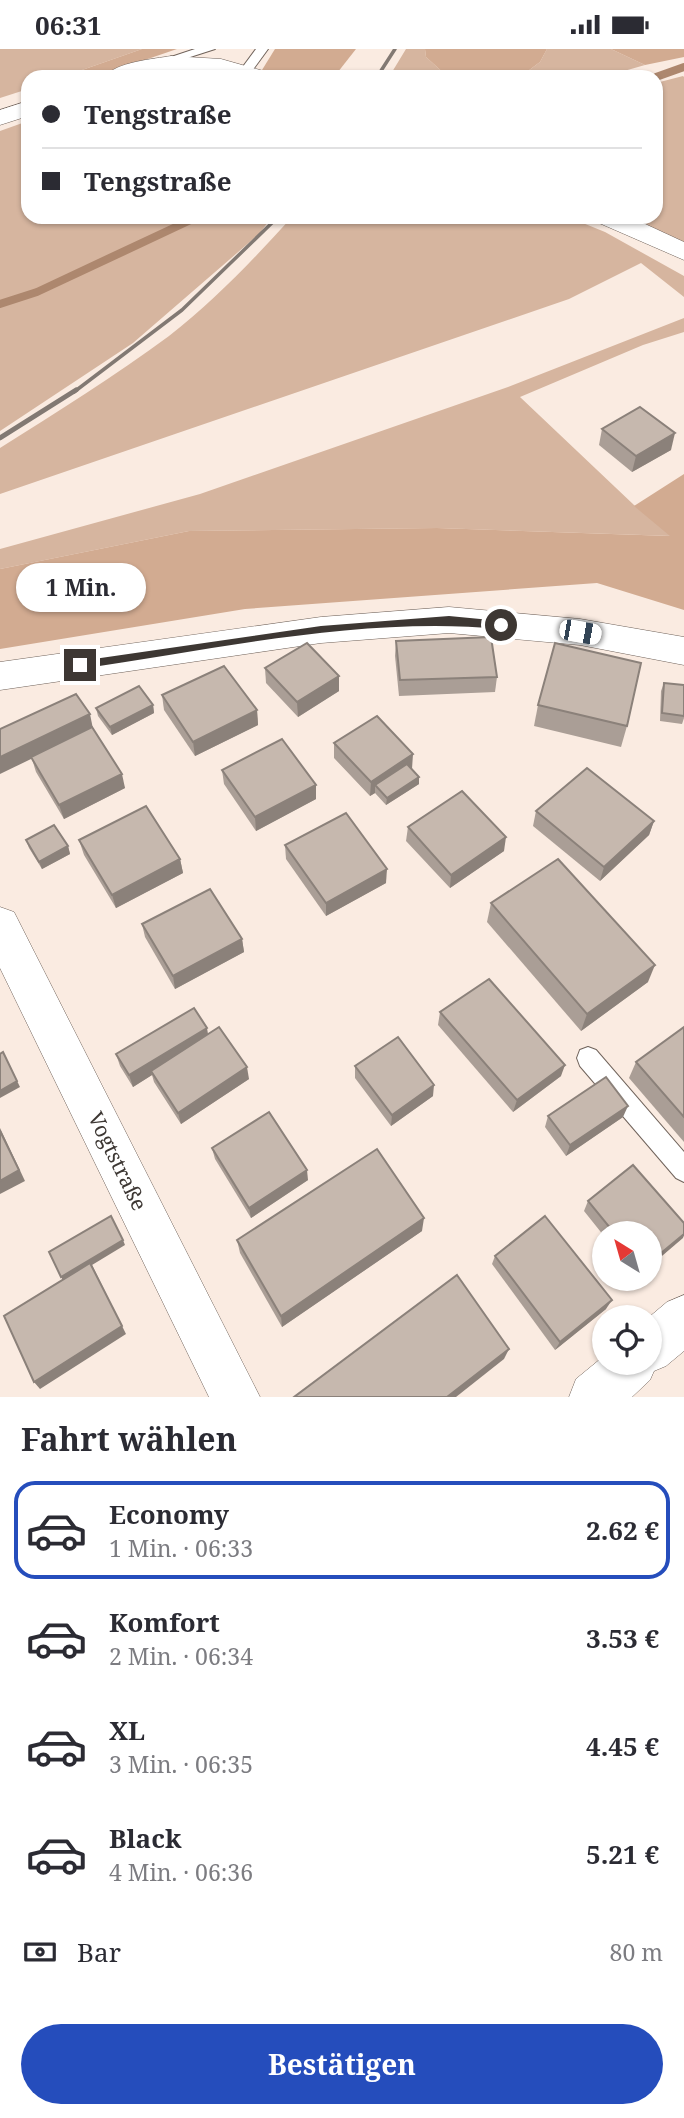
<!DOCTYPE html>
<html lang="de">
<head>
<meta charset="utf-8">
<style>
	body { margin:0; font-family:"Noto Serif",serif; background:#f7f7f7; color:#2b2b33; height:100vh; display:flex; flex-direction:column; font-size:26px; white-space:nowrap }
	* { box-sizing:border-box; margin:0 }
	p { font-size:23px; color:#7c7c81 }
	.icon { flex:none; width:38px; height:38px; fill:none; stroke:currentColor; stroke-width:2; stroke-linecap:round; stroke-linejoin:round }
	.map { position:relative; height:1348px; overflow:hidden }
	.details { display:flex; flex-direction:column; background:#fff; flex:1 }
	.details>* { flex:none }
	.top-card { position:absolute; left:21px; top:21px; width:642px; height:154px; border-radius:21px; box-shadow:0 2px 5px #0004; display:grid; align-content:center; height:154px; padding:0 21px; background:#fff }
	.needle { width:46px; rotate:323deg }
	.buttons { position:absolute; left:592px; top:1172px; display:grid; gap:14px }
	.buttons a { display:grid; place-items:center; width:70px; height:70px; border-radius:50%; background:#fff; box-shadow:0 2px 5px #0004; font-size:35px }
	.end { position:absolute; width:32px; height:32px; margin:-16px; border:9px solid #3d3733; background:#fff; box-shadow:0 0 0 4px #fff }
	.from { border-radius:50% }
	.bubble { position:absolute; height:49px; border-radius:24px; background:#fff; box-shadow:0 2px 5px #0004; font-size:23px; font-weight:700; line-height:49px; text-align:center }
	.car { position:absolute; width:21px; height:42px; margin:-21px -10px; border-radius:9px; box-shadow:0 0 5px 2px #0007; background:linear-gradient(#fff 24%,#345 0 40%,#fff 0 76%,#345 0 86%,#fff 0) }
	.top-card b { display:flex; align-items:center; gap:24px; height:66px; font-size:26px }
	.top-card b+b { border-top:2px solid #e1e1e2 }
	.top-card i { width:18px; height:18px; background:#2b2b33 }
	ul { padding:0; list-style:none }
	li { display:flex; align-items:center; gap:21px; height:98px; margin:0 14px 10px; padding:0 7px; border:4px solid transparent; border-radius:21px }
	li div { flex:1 }
	li b { display:block; font-size:26px }
	li em { font-style:normal; font-weight:700 }
	li.selected { border-color:#254dbc }
	li>.icon { width:63px; height:63px; stroke-width:1.5 }
	h2 { padding:0 21px; font-size:32px; line-height:84px }
	.pay { display:flex; align-items:center; gap:18px; height:77px; padding:0 21px; font-size:26px }
	.pay p { margin-inline-start:auto }
	.action { display:flex; gap:14px; margin-top:auto; padding:14px 21px }
	.action a { flex:1; height:80px; border-radius:42px; background:#254dbc; color:#fff; font-size:28px; font-weight:700; line-height:80px; text-align:center }
	.status { display:flex; justify-content:space-between; align-items:center; height:49px; padding:0 35px; background:#fff; direction:ltr }
	.status svg { height:19px; fill:currentColor }
	.map>svg:first-child { display:block }
</style>
</head>
<body>
<div class="status"><b>06:31</b><svg viewBox="0 0 49 12"><path d="M0 12V9h3v3zM5 12V6h3v6zM10 12V3h3v9zM15 12V0h3v12zM26 1h20v11H26zM47 4h2v5h-2z"/></svg></div>
<div class="map">
<svg width="684" height="1348" viewBox="0 0 684 1348">
	<rect width="100%" height="100%" fill="#faebe1"/>
	<g fill="#d6b59f">
		<polygon points="0,0 142,0 62,28 28,28 28,40 0,49"/>
		<polygon points="406,0 425,0 426,8 448,28 389,28"/>
		<polygon points="547,0 611,0 645,16 603,28 520,28 540,13"/>
		<polygon points="683,27 684,28 684,197 625,168 656,168 656,34"/>
		<polygon points="28,72 28,168 272,168 259,185 133,294 0,382 0,82"/>
		<path d="M292,168H568L605,183L684,227V248L641,214L569,250L0,445V399C57,363 115,327 169,287C214,252 254,210 292,168Z"/>
		<polygon points="684,269 684,283 643,296 520,348 634,456 672,487 437,479 189,482 0,520 0,500 200,445 508,338"/>
	</g>
	<g fill="#d2ab91">
		<polygon points="142,0 177,0 95,28 62,28"/>
		<polygon points="275,0 356,0 334,28 279,28 262,21"/>
		<polygon points="425,0 547,0 540,13 520,28 448,28 426,8"/>
		<polygon points="611,0 684,0 684,8 645,16"/>
		<polygon points="684,425 684,561 597,534 245,560 0,600 0,520 189,482 437,479 670,487 634,457"/>
	</g>
	<g fill="none" stroke-linecap="round" stroke-linejoin="round">
		<g stroke="#ad876e" stroke-width="8">
			<polyline points="656,28 684,18"/>
			<polyline points="0,255 37,243 197,168"/>
		</g>
		<defs>
			<g id="service">
				<polygon points="195,0 215,0 156,19 150,15"/>
				<polygon points="256,0 268,0 249,26 241,26 239,23"/>
				<polygon points="588,998 596,1001 684,1103 684,1133 676,1129 580,1017 577,1009 580,1001"/>
			</g>
			<g id="minor">
				<path d="M171,7L221,10L267,23L270,28H234L188,21L141,28H105C115,13 154,10 171,7Z"/>
				<polygon points="28,52 28,67 0,76 0,61"/>
				<polygon points="595,168 630,168 684,193 684,211 599,174"/>
				<polygon points="449,558 580,570 684,588 684,616 580,596 449,584 321,594 0,641 0,613 321,568"/>
				<polygon points="0,858 14,863 260,1348 209,1348 0,919"/>
				<polygon points="684,1246 684,1302 666,1317 654,1322 650,1331 632,1348 569,1348 576,1330 604,1307 604,1314 649,1314 648,1269 667,1253"/>
			</g>
		</defs>
		<use href="#service" stroke="#6f625a" stroke-width="2"/>
		<use href="#minor" stroke="#6f625a" stroke-width="1"/>
		<use href="#service" fill="#fff" fill-rule="evenodd"/>
		<use href="#minor" fill="#fff" fill-rule="evenodd"/>
		<g stroke="#827973" stroke-width="3.5">
			<polyline points="377,28 395,0"/>
			<polyline points="74,343 182,261 278,168"/>
		</g>
		<polyline stroke="#827973" stroke-width="5" points="0,389 76,341"/>
	</g>
	<g fill="#aa9e96">
		<polygon points="602,380 671,401 632,423 599,396"/>
		<polygon points="396,592 497,628 495,643 399,647 395,607"/>
		<polygon points="265,619 339,642 298,668 266,634"/>
		<polygon points="664,634 684,636 684,669 682,675 660,672 661,642"/>
		<polygon points="162,646 257,661 258,676 195,707 164,661"/>
		<polygon points="153,656 154,664 112,686 98,667 96,659"/>
		<polygon points="538,656 627,677 621,698 534,677"/>
		<polygon points="93,680 125,739 64,770 36,723 32,710"/>
		<polygon points="334,694 412,720 419,735 386,756 375,744 370,747 334,709"/>
		<polygon points="222,721 316,750 256,782 224,735"/>
		<polygon points="536,762 654,772 649,786 600,832 533,777"/>
		<polygon points="408,778 504,802 450,839 406,792"/>
		<polygon points="26,791 68,797 70,805 42,820 29,799"/>
		<polygon points="79,791 180,810 183,824 116,859 84,806"/>
		<polygon points="285,796 386,834 326,867 286,810"/>
		<polygon points="491,854 648,933 581,982 487,873"/>
		<polygon points="142,875 242,890 244,903 175,940 145,888"/>
		<polygon points="440,963 561,1027 513,1063 438,976"/>
		<polygon points="684,978 684,1093 629,1029 636,1013"/>
		<polygon points="208,985 249,1030 181,1075 154,1033 152,1026 133,1038 120,1017 116,1005"/>
		<polygon points="355,1017 433,1047 391,1077 355,1029"/>
		<polygon points="548,1067 623,1068 566,1107 545,1078"/>
		<polygon points="212,1099 308,1131 251,1169 215,1110"/>
		<polygon points="588,1152 684,1174 684,1187 649,1218 649,1185 604,1185 604,1187 584,1162"/>
		<polygon points="422,1182 282,1278 240,1204 237,1191"/>
		<polygon points="495,1207 606,1260 555,1301 492,1215"/>
	</g>
	<g fill="#8b817a">
		<polygon points="675,384 671,401 632,423 636,407"/>
		<polygon points="339,627 339,642 298,668 297,653"/>
		<polygon points="153,656 154,664 112,686 110,678"/>
		<polygon points="257,661 258,676 195,707 193,693"/>
		<polygon points="90,665 93,680 0,725 0,708"/>
		<polygon points="413,705 412,720 380,741 375,736 375,744 370,747 371,733"/>
		<polygon points="122,725 125,739 64,770 59,756"/>
		<polygon points="419,728 419,735 386,756 387,749"/>
		<polygon points="316,736 316,750 256,782 255,768"/>
		<polygon points="654,772 649,786 600,832 604,818"/>
		<polygon points="506,788 504,802 450,839 451,826"/>
		<polygon points="68,797 70,805 42,820 39,813"/>
		<polygon points="180,810 183,824 116,859 112,846"/>
		<polygon points="387,820 386,834 326,867 326,854"/>
		<polygon points="242,890 244,903 175,940 173,927"/>
		<polygon points="655,916 648,933 581,982 587,965"/>
		<polygon points="207,979 209,991 151,1022 152,1026 133,1038 129,1026"/>
		<polygon points="3,1003 20,1038 0,1049 0,1042"/>
		<polygon points="565,1016 561,1027 513,1063 517,1051"/>
		<polygon points="247,1018 249,1030 181,1075 178,1064"/>
		<polygon points="434,1036 433,1047 391,1077 392,1066"/>
		<polygon points="628,1057 623,1068 566,1107 570,1096"/>
		<polygon points="0,1079 25,1132 0,1145"/>
		<polygon points="307,1121 308,1131 251,1169 249,1159"/>
		<polygon points="424,1169 422,1182 282,1278 281,1267"/>
		<polygon points="684,1185 683,1189 649,1218 649,1214"/>
		<polygon points="123,1191 125,1196 92,1216 126,1285 40,1340 34,1333 64,1233 61,1228"/>
		<polygon points="612,1251 606,1260 555,1301 560,1293"/>
		<polygon points="509,1300 504,1310 456,1348 447,1348"/>
	</g>
	<g fill="#c6b8ae" stroke="#8b817a" stroke-width="2">
		<polygon points="640,358 675,384 636,407 602,380"/>
		<polygon points="491,588 497,628 400,631 396,592"/>
		<polygon points="307,594 339,627 297,653 265,619"/>
		<polygon points="555,594 641,614 627,677 538,656"/>
		<polygon points="224,617 257,661 193,693 162,646"/>
		<polygon points="664,634 684,636 684,667 662,664"/>
		<polygon points="139,637 153,656 110,678 96,659"/>
		<polygon points="76,645 90,665 0,708 0,680"/>
		<polygon points="377,667 413,705 371,733 334,694"/>
		<polygon points="92,678 122,725 59,756 31,708"/>
		<polygon points="282,690 316,736 255,768 222,721"/>
		<polygon points="407,715 419,728 387,749 375,736"/>
		<polygon points="587,719 654,772 604,818 536,762"/>
		<polygon points="462,742 506,788 451,826 408,778"/>
		<polygon points="146,757 180,810 112,846 79,791"/>
		<polygon points="346,764 387,820 326,854 285,796"/>
		<polygon points="54,776 68,797 39,813 26,791"/>
		<polygon points="558,810 655,916 587,965 491,854"/>
		<polygon points="210,840 242,890 173,927 142,875"/>
		<polygon points="489,930 565,1016 517,1051 440,963"/>
		<polygon points="194,959 207,979 129,1026 116,1005"/>
		<polygon points="219,978 247,1018 178,1064 151,1022"/>
		<polygon points="684,978 684,1068 636,1013"/>
		<polygon points="398,988 434,1036 392,1066 355,1017"/>
		<polygon points="3,1003 17,1032 0,1042 0,1005"/>
		<polygon points="606,1028 628,1057 570,1096 548,1067"/>
		<polygon points="269,1063 307,1121 249,1159 212,1099"/>
		<polygon points="0,1082 19,1121 0,1132"/>
		<polygon points="377,1100 424,1169 281,1267 237,1191"/>
		<polygon points="633,1116 684,1174 684,1185 649,1214 649,1185 615,1185 588,1152"/>
		<polygon points="111,1167 123,1191 61,1228 49,1203"/>
		<polygon points="545,1167 612,1251 560,1293 495,1207"/>
		<polygon points="90,1214 122,1277 34,1333 4,1267"/>
		<polygon points="457,1226 509,1300 447,1348 294,1348"/>
	</g>
	<path fill="#3d3733" d="M449,567L501,572L507,576L501,580C362,567 218,600 80,620L75,616L80,612L321,577Z"/>
	<g text-anchor="middle" dominant-baseline="central" stroke-width="6" stroke-linejoin="round" paint-order="stroke">
		<g font-size="21" fill="#3d3733" stroke="#fff">
			<text transform="translate(118 1112) rotate(64)">Vogtstraße</text>
		</g>
	</g>
</svg>
<div class="buttons">
<a><svg class="needle" viewBox="-14 -14 28 28"><path d="M0-13l5 13h-10z" fill="#e53935"/><path d="M0 13l5-13h-10z" fill="#7c7c81"/></svg></a>
<a><svg class="icon" aria-label="locate" viewBox="0 0 24 24"><circle cx="12" cy="12" r="6"/><path d="M12 2v4M12 18v4M2 12h4M18 12h4"/></svg></a>
</div>
<i class="end from" style="left:501px;top:576px"></i>
<i class="end" style="left:80px;top:616px"></i>
<div class="bubble" style="left:16px;top:514px;width:130px">1 Min.</div>
<i class="car" style="left:580px;top:583px;rotate:100deg"></i>
<div class="top-card">
<b><i class="from"></i>Tengstraße</b>
<b><i></i>Tengstraße</b>
</div>
</div>
<section class="details">
<h2>Fahrt wählen</h2>
<ul>
<li class="selected"><svg class="icon" aria-label="car" viewBox="0 0 24 24"><path d="M5 17H2v-5l4-1 3-4h7l3 4 3 1v5h-3M9 17h6M6 11h13"/><circle cx="7" cy="17" r="2"/><circle cx="17" cy="17" r="2"/></svg><div><b>Economy</b><p>1 Min. · 06:33</p></div><em>2.62 €</em></li>
<li><svg class="icon" aria-label="car" viewBox="0 0 24 24"><path d="M5 17H2v-5l4-1 3-4h7l3 4 3 1v5h-3M9 17h6M6 11h13"/><circle cx="7" cy="17" r="2"/><circle cx="17" cy="17" r="2"/></svg><div><b>Komfort</b><p>2 Min. · 06:34</p></div><em>3.53 €</em></li>
<li><svg class="icon" aria-label="car" viewBox="0 0 24 24"><path d="M5 17H2v-5l4-1 3-4h7l3 4 3 1v5h-3M9 17h6M6 11h13"/><circle cx="7" cy="17" r="2"/><circle cx="17" cy="17" r="2"/></svg><div><b>XL</b><p>3 Min. · 06:35</p></div><em>4.45 €</em></li>
<li><svg class="icon" aria-label="car" viewBox="0 0 24 24"><path d="M5 17H2v-5l4-1 3-4h7l3 4 3 1v5h-3M9 17h6M6 11h13"/><circle cx="7" cy="17" r="2"/><circle cx="17" cy="17" r="2"/></svg><div><b>Black</b><p>4 Min. · 06:36</p></div><em>5.21 €</em></li>
</ul>
<div class="pay"><svg class="icon" aria-label="cash" viewBox="0 0 24 24"><path d="M3 7h18v10H3z"/><circle cx="12" cy="12" r="2"/></svg>Bar<p>80 m</p></div>
<div class="action"><a>Bestätigen</a></div>
</section>
</body>
</html>
